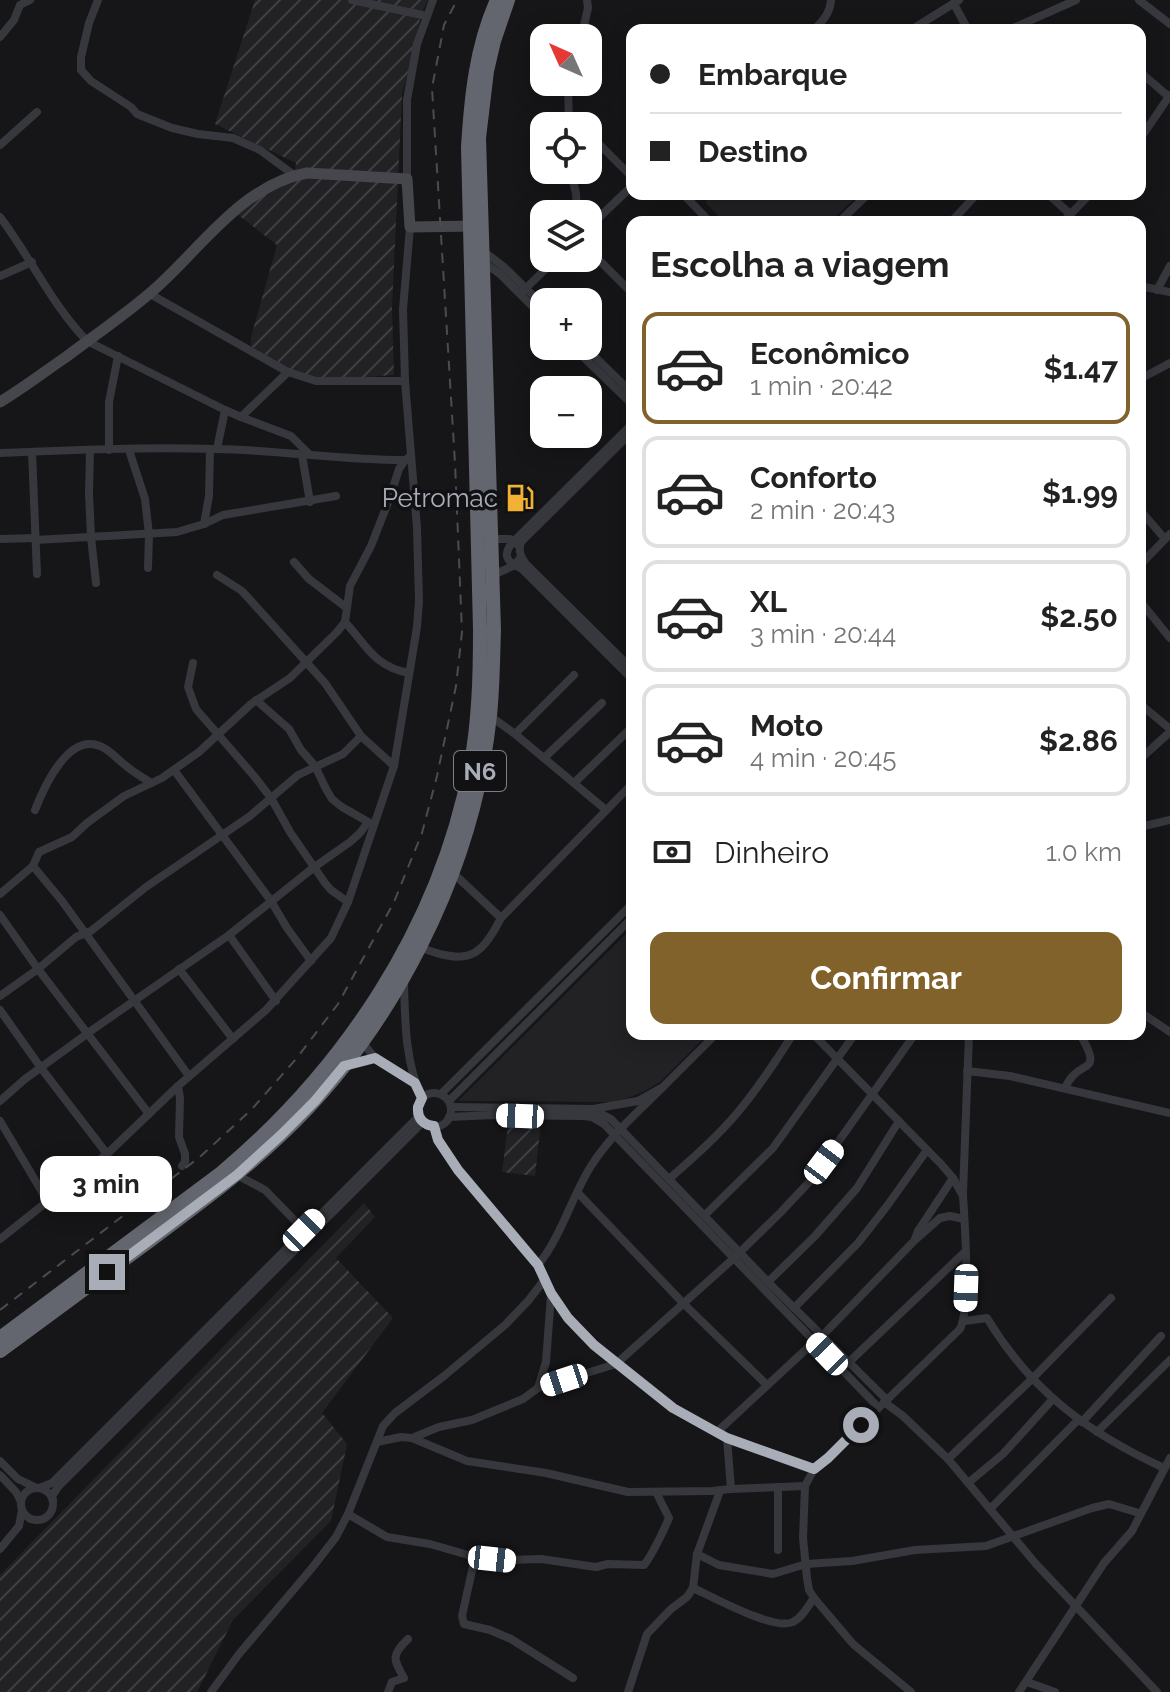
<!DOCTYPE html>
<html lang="pt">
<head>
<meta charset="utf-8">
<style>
	body { margin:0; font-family:Raleway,sans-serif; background:#f2f2f2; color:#222; height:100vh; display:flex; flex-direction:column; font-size:30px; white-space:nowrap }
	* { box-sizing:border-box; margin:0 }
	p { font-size:26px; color:#767676 }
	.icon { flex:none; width:44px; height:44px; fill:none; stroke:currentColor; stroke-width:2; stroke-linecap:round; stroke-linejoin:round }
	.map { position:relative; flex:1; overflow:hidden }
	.panel { position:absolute; left:626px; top:216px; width:520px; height:824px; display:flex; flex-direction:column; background:#fff; border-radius:16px; box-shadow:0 4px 20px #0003 }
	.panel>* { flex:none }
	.banner { position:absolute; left:626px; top:24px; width:520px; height:176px; border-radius:16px; box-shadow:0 4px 20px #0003; display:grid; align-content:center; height:176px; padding:0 24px; background:#fff }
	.needle { width:52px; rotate:315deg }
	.buttons { position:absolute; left:530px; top:24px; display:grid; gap:16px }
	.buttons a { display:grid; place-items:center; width:72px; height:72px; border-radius:16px; background:#fff; box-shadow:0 4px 20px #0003; font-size:40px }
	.end { position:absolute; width:36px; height:36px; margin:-18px; border:10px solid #a8adb8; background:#111; box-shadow:0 0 0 4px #111 }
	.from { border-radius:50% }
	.bubble { position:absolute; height:56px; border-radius:16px; background:#fff; box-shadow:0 4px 20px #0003; font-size:26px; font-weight:700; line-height:56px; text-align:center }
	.car { position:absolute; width:24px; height:48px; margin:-24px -12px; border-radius:10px; box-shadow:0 0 6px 2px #0007; background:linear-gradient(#fff 24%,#345 0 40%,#fff 0 76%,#345 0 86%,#fff 0) }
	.banner b { display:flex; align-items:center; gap:28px; height:76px; font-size:30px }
	.banner b+b { border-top:2px solid #e0e0e0 }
	.banner i { width:20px; height:20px; background:#222 }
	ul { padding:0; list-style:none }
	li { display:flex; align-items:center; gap:24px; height:112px; margin:0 16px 12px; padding:0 8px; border:4px solid #e0e0e0; border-radius:16px }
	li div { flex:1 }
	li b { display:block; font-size:30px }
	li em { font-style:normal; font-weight:700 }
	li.current { border-color:#80622a }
	li>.icon { width:72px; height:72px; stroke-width:1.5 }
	h2 { padding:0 24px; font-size:36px; line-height:96px }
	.pay { display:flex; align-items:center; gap:20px; height:88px; padding:0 24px; font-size:30px }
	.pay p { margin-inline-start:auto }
	.cta { display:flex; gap:16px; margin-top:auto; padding:16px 24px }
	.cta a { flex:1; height:92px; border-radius:16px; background:#80622a; color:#fff; font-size:32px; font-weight:700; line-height:92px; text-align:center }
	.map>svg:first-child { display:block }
</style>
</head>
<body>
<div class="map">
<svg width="1170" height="1692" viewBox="0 0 1170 1692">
	<defs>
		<pattern id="industrial-furrows" width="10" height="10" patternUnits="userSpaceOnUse" patternTransform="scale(2)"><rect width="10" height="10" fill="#222225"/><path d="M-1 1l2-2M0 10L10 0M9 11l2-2" fill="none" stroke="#3f3f43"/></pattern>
	</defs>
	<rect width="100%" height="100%" fill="#161618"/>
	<g fill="#222225">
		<polygon points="713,194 860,194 830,222 724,222 705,202"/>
		<polygon points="632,928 632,1034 708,1034 660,1082 645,1091 628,1098 610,1102 458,1101"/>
	</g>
	<g fill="url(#industrial-furrows)">
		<polygon points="255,0 428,0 421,14 414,51 402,94 392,308 394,375 324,380 294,373 251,346 251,337 277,245 233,211 294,176 296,163 215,124"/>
		<polygon points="509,1118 541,1122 535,1176 502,1172"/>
		<polygon points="364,1203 375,1217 336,1258 393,1318 322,1413 347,1444 331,1521 233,1620 197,1692 0,1692 0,1575"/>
	</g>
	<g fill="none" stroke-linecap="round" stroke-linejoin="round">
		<g stroke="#37383d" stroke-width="8">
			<polyline points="98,0 89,23 81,57 81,70 91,81 131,107 137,114 172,128 198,134 233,138 260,150 294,175"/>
			<polyline points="352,0 427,16"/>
			<polyline points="1139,0 1170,24"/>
			<polyline points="954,4 968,30"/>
			<path d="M814,30C823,20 830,14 831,0"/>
			<polyline points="911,30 959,0"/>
			<polyline points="1009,30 1076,0"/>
			<polyline points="0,37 14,20 20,5 30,0"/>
			<polyline points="581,38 588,8 587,0"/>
			<polyline points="1140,72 1169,97"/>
			<polyline points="568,82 569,126"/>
			<polyline points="593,138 632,177"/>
			<polyline points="1140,139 1170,95"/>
			<polyline points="0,145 37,112"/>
			<polyline points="570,170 576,193 577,214"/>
			<polyline points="407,179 407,100 417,44 433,0"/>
			<polyline points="683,194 710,222"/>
			<polyline points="1048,194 1070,214"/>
			<path d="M0,217C31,258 52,305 87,341L225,410L241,417L288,372"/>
			<polyline points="839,222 868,194"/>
			<polyline points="951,222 977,194"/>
			<polyline points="1063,222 1090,194"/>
			<polyline points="588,228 632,186"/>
			<polyline points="588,249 632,293"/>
			<polyline points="483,251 504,267 544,306"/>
			<polyline points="483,262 500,274 544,318"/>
			<polyline points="0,276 32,262"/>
			<polyline points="1140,286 1170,292"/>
			<polyline points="1157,290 1170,266"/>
			<polyline points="523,291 557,258"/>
			<polyline points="150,294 288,372 316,381 405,381"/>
			<polyline points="572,346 632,404"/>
			<polyline points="584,346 632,393"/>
			<polyline points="1140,379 1170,363"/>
			<polyline points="241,417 291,436 309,454"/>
			<path d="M632,432L521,542C518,551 521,557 526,564L632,669"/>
			<polyline points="217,449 225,410"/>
			<polyline points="90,450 89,494 91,537 96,583"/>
			<polyline points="109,450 109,402 118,356"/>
			<polyline points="129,450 145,499 149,534 148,568"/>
			<polyline points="32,452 37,574"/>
			<path d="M0,453C71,450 143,447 215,449C279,450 341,460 405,460"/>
			<polyline points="302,455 310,502"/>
			<polyline points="1140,510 1165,539"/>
			<polyline points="204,524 209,496 210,449"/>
			<polyline points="0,539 36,538"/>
			<polyline points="490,539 510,539 516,544"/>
			<polyline points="36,540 177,532 204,524 223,515 336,496"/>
			<path d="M521,557L515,565C505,560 505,553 511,544L632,424"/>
			<polyline points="294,562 309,579 347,608"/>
			<polyline points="1140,565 1170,534"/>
			<polyline points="217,575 242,591 325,683 361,736 394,766"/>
			<polyline points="491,576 515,565 522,569 632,679"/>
			<polyline points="1140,601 1170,638"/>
			<path d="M345,622C367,646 375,667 409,673"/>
			<polyline points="193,663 188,687 196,709 254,776 271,798 290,832 325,883 331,890 348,902"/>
			<polyline points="256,700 289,729 301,750 315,766 326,789 332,799 342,807 370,823"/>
			<polyline points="1140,704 1170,729"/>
			<polyline points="490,716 515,734 606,810"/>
			<polyline points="515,734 574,675"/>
			<polyline points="544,758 602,703"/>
			<polyline points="1140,759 1170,732"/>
			<polyline points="174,770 271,901 287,928 311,961"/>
			<polyline points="574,783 629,730"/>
			<path d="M35,810C44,787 68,733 100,746C110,750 117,759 125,765C133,772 142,777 151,783"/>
			<polyline points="1140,827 1170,820"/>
			<polyline points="33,866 62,901 189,1076"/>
			<polyline points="452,872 501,918"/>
			<polyline points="0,894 33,866 39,852 72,837 87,823 124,796 162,778 199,752 251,704 290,678 337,632 345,622 350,586 371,546 389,500 399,469 405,460 411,456"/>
			<polyline points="0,915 38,969 149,1114"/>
			<polyline points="229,935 276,1001"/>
			<path d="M418,947C464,963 478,963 501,918L632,784"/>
			<polyline points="179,969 233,1039"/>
			<path d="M404,982C405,1020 405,1063 422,1098"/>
			<polyline points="0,996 38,969 76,937 91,931 146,887 250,816 298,775 343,754 361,736"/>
			<polyline points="0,1010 41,1068 107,1154"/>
			<polyline points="1140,1012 1170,1032"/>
			<polyline points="362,1042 375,1058 415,1083"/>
			<polyline points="344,1066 375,1058"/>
			<polyline points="967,1071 1010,1076 1170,1113"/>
			<polyline points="178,1086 180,1098 179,1137 185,1154 185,1162 182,1166"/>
			<path d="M1065,1088C1079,1056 1105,1078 1080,1034"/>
			<circle cx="434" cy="1110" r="17"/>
			<polyline points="441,1094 632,904"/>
			<polyline points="0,1101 25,1079 95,1028 229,935 313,868 350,842 360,833 368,822"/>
			<polyline points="449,1101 632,918"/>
			<polyline points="451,1107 592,1109 611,1119 768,1282 887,1400"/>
			<polyline points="593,1109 638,1101 663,1087 716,1034"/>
			<polyline points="449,1117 493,1115 584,1116 592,1117 604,1124 878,1407"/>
			<polyline points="0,1121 48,1202"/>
			<path d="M434,1126L438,1140L458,1170L538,1265L551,1293L568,1318L594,1345L673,1408L727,1438L814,1469L828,1458L861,1425L960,1329C971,1307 965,1225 963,1196L953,1178L941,1164L813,1034"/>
			<polyline points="237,1175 265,1190 304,1230"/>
			<path d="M669,1179C693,1158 718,1136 738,1112C759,1087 776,1061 793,1034"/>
			<polyline points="578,1193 684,1304 767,1385"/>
			<polyline points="963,1193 969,1034"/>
			<polyline points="705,1215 773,1148 855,1034"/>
			<polyline points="0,1239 107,1154 178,1086 266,1010 331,938 348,902 394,766 417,627 419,601 417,528 405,381 403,309 410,227"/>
			<polyline points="915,1239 918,1231 953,1178"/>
			<path d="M538,1265C562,1235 571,1198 591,1166C610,1136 638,1112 663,1087"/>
			<polyline points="768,1282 815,1236 857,1188 899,1121"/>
			<polyline points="794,1308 858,1243 887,1206 927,1150"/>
			<path d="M965,1321L987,1318C1031,1391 1088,1433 1164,1468"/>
			<polyline points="822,1336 915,1240 940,1218 950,1216 964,1219"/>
			<polyline points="848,1363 965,1252"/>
			<polyline points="538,1388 616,1364 734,1258 781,1212 811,1180 915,1034"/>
			<polyline points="884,1402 903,1416 948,1459 1036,1564 1157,1692"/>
			<polyline points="1082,1422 1161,1336"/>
			<polyline points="717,1432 815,1341"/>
			<polyline points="1097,1432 1170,1360"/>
			<polyline points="412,1438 439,1427 472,1420 523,1399 538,1388 546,1362 551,1295"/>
			<polyline points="727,1438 731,1489"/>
			<polyline points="377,1442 401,1437 412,1438 467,1461 546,1473 628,1492 712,1491 731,1489 805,1486"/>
			<polyline points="948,1459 1032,1379 1111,1298"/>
			<polyline points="0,1461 18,1479 37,1488"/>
			<polyline points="814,1469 805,1486 803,1538 807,1578 809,1590 814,1598 853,1644 911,1692"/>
			<polyline points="0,1475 16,1492 21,1502"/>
			<polyline points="968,1483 1003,1454 1052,1400"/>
			<circle cx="37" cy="1504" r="16"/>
			<polyline points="39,1488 52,1483 419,1116"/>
			<polyline points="53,1500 52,1496 58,1487 423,1122"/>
			<polyline points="990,1509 1078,1420"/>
			<path d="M348,1514L387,1537L430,1544L475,1557L510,1560L541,1559L596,1567L608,1564L644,1565C651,1557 664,1530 669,1518L656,1492"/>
			<polyline points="0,1549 19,1526 22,1510"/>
			<polyline points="778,1550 778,1487"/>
			<polyline points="697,1554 719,1565 773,1574 806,1564 852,1561 915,1550 986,1546 1092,1508 1109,1504 1139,1513"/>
			<polyline points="475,1557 462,1616 464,1624 490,1630 511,1639 573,1678"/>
			<path d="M693,1588C713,1597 774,1631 793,1622C802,1618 808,1606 814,1598"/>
			<polyline points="1027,1682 1055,1692"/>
			<polyline points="211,1692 239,1654 312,1568 336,1537 348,1514 383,1426 395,1413 444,1376 505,1325 528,1301 545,1279"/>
			<path d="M388,1692L392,1682L404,1678C394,1660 390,1656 408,1639"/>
			<polyline points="628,1692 647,1634 671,1609 687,1597 693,1588 697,1554 720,1491"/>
			<polyline points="1019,1692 1104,1563 1132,1531 1170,1458"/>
		</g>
		<path stroke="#45474d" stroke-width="11" d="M0,402C23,388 44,372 66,357C94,336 123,316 149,294C198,253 240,185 307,173L407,179L410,227L476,226"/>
		<g stroke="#63666e" stroke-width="14">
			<path d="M0,1338L221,1173C344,1070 439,928 470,768C479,722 480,675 480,629L468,147C471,98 476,46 497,0"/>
			<path d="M0,1351C51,1314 101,1276 152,1239C196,1206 240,1174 280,1136C393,1030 474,870 490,715C493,687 493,658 494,630L479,138L487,71L494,41L508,0"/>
		</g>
		<polyline stroke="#4a4c52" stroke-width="2" stroke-dasharray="10 8" stroke-linecap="butt" points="0,1310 201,1156 252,1109 296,1059 338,1004 394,902 422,833 437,776 456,686 462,632 455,463 432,88 444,25 457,0"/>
	</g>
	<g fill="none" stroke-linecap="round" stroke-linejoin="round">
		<path stroke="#a8adb8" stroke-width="10" d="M107,1272L237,1175L281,1135L315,1101L344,1066L375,1058L415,1083L422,1098L418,1107C417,1118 423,1125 434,1126L438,1140L458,1170L538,1265L551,1293L568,1318L594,1345L673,1408L727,1438L814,1469L828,1458L861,1425"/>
	</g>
	<defs>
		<symbol id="fuel-bare" viewBox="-9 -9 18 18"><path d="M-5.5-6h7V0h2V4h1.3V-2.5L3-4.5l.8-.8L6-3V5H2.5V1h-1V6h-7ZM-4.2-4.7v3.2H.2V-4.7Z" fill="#f2b134" stroke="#111113" stroke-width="2.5" paint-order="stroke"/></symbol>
	</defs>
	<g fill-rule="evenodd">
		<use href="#fuel-bare" x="500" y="478" width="40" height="40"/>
	</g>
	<g text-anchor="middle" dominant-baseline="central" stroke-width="7" stroke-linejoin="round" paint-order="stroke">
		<rect fill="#111113" stroke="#7b7e86" stroke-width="2" x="454" y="751" width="52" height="40" rx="6"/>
		<g font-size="24" font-weight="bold" fill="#a8adb8">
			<text x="480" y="771">N6</text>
		</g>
		<g font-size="26" fill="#a8adb8" stroke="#111113" text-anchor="end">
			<text x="498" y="498">Petromac</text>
		</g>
	</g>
</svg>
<div class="buttons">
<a><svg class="needle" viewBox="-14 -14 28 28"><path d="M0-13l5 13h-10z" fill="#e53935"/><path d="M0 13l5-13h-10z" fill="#767676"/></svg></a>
<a><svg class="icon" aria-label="locate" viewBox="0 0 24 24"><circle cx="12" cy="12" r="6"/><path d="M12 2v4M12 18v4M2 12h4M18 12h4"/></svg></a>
<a><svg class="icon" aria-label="layers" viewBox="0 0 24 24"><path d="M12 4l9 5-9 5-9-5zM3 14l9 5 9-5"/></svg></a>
<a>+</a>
<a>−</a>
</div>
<i class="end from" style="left:861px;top:1425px"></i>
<i class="end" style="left:107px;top:1272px"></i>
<div class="bubble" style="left:40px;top:1156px;width:132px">3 min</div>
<i class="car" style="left:520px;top:1116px;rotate:272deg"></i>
<i class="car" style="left:824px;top:1162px;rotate:37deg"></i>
<i class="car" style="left:304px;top:1230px;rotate:45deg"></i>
<i class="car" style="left:966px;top:1288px;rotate:182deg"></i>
<i class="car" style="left:827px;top:1354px;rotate:316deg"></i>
<i class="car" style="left:564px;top:1380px;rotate:252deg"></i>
<i class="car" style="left:492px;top:1559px;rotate:96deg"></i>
<div class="banner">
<b><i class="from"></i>Embarque</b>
<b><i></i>Destino</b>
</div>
<section class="panel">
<h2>Escolha a viagem</h2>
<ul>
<li class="current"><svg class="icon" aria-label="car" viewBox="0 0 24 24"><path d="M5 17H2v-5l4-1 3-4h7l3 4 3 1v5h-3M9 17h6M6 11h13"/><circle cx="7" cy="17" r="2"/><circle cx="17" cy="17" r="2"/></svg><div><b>Econômico</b><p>1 min · 20:42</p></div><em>$1.47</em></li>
<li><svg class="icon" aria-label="car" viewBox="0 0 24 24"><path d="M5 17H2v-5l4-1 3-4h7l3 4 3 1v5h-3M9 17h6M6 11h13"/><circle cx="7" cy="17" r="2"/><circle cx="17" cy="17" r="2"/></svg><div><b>Conforto</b><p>2 min · 20:43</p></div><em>$1.99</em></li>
<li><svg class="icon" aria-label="car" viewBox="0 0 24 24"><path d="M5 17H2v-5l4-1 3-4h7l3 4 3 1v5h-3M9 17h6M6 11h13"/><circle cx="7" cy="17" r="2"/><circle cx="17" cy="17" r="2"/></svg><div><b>XL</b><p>3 min · 20:44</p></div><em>$2.50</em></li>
<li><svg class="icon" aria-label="car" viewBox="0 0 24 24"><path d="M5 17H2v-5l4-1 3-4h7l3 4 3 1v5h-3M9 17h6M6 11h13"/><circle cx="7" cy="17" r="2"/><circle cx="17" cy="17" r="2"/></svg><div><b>Moto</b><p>4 min · 20:45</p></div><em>$2.86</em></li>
</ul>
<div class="pay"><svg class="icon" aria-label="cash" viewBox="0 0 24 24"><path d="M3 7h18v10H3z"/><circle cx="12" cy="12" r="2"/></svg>Dinheiro<p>1.0 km</p></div>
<div class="cta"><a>Confirmar</a></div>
</section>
</div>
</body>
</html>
